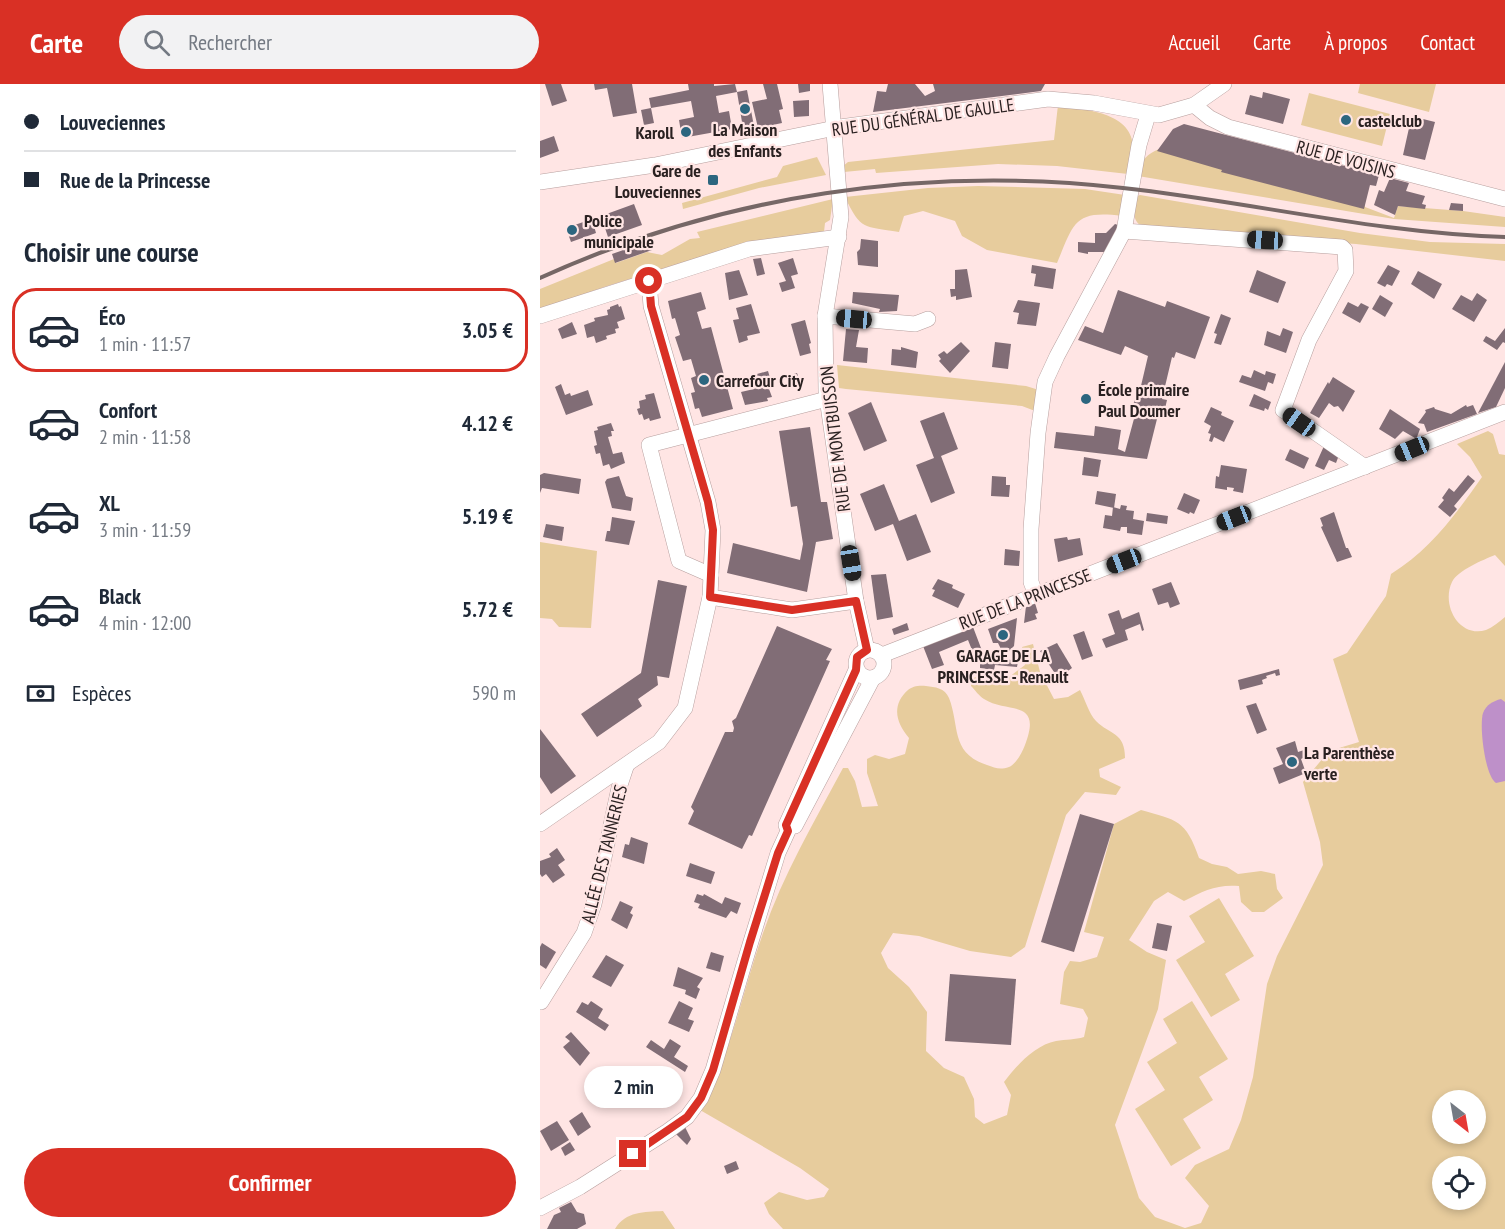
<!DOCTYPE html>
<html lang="fr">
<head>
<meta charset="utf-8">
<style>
	body { margin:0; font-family:"PT Sans Narrow",sans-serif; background:#f2f2f3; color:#1f2937; height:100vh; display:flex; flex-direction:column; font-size:22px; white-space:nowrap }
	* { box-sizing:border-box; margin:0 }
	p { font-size:20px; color:#747a83 }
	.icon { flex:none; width:33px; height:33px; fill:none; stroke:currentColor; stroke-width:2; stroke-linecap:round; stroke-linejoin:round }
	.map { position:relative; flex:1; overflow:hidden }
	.side { display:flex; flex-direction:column; background:#fff; width:540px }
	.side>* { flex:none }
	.banner { display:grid; align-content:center; height:132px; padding:0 24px; background:#fff }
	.needle { width:39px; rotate:149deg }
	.tools { position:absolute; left:892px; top:1006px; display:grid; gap:12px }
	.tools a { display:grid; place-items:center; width:54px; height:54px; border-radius:50%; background:#fff; box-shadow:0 3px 9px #0003; font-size:30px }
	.end { position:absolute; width:27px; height:27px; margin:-14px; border:8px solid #d93025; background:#fff; box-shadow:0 0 0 3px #fff }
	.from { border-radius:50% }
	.bubble { position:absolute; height:42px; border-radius:21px; background:#fff; box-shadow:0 3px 9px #0003; font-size:20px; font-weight:600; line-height:42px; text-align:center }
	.car { position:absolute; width:18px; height:36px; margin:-18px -9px; border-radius:8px; box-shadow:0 0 4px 2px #0007; background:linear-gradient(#222 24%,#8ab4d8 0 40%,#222 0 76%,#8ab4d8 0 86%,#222 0) }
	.banner b { display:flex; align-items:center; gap:21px; height:57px; font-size:22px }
	.banner b+b { border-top:2px solid #e0e1e3 }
	.banner i { width:15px; height:15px; background:#1f2937 }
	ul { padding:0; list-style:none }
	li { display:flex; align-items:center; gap:18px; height:84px; margin:0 12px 9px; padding:0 12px; border:3px solid transparent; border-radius:24px }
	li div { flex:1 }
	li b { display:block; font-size:22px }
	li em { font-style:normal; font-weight:600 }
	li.active { border-color:#d93025 }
	li>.icon { width:54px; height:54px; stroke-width:1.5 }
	h2 { padding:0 24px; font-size:27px; line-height:72px }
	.pay { display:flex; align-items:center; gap:15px; height:66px; padding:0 24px; font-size:22px }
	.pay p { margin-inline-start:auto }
	.action { display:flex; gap:12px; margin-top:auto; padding:12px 24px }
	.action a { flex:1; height:69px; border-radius:36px; background:#d93025; color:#fff; font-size:24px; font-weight:600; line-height:69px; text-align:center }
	header { display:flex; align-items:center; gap:36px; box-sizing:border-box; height:84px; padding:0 30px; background:#d93025; color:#fff }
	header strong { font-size:28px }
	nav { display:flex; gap:33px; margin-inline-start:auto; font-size:21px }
	.search { width:420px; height:54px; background:#f2f2f3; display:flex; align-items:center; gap:15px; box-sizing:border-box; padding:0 21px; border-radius:33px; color:#747a83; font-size:22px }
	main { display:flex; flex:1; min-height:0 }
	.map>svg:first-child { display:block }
</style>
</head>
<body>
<header>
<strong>Carte</strong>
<div class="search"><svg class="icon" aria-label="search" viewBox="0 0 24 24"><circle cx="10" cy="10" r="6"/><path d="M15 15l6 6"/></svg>Rechercher</div>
<nav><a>Accueil</a><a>Carte</a><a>À propos</a><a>Contact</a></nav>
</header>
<main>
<section class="side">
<div class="banner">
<b><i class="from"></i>Louveciennes</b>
<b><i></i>Rue de la Princesse</b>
</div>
<h2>Choisir une course</h2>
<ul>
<li class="active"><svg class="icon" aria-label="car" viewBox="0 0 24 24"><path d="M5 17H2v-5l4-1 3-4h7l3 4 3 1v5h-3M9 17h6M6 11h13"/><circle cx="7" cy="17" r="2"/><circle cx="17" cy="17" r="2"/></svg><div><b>Éco</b><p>1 min · 11:57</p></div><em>3.05 €</em></li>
<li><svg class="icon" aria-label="car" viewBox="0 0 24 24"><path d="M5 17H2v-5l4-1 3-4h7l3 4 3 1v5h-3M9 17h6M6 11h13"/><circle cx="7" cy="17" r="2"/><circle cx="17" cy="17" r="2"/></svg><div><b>Confort</b><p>2 min · 11:58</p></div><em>4.12 €</em></li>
<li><svg class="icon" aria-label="car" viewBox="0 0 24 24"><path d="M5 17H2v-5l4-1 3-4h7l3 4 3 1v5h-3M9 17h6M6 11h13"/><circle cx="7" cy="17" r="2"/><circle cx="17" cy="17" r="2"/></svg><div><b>XL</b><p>3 min · 11:59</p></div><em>5.19 €</em></li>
<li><svg class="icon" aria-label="car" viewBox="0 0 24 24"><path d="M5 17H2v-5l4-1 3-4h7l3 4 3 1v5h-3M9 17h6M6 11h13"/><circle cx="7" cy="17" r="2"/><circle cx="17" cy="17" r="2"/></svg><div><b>Black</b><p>4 min · 12:00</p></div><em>5.72 €</em></li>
</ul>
<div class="pay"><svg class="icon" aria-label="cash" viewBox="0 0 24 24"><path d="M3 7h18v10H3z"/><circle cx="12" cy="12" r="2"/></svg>Espèces<p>590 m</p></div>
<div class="action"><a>Confirmer</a></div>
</section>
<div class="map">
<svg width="965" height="1145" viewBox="0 0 965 1145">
	<rect width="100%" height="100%" fill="#ffe5e4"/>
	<g fill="#e7cc9d" fill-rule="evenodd">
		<polygon points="820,0 896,0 889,28 818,9"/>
		<polygon points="769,9 850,30 842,62 761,41"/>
		<path d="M518,21C543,26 591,27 593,62C594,71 590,82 588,90L517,82L458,80L336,89L335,85L304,88L302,83L308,78L514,56Z"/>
		<path d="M619,65L825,121V123L854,134L858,122L923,127L965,133V143L854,135L598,92C601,77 604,72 619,65Z"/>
		<polygon points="277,73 286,91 219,104 143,125 142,119 237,93 243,82"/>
		<path d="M438,102L545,105L585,111L582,132C534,126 534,139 517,179L447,166L422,152L415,137L383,127L364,132L359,148C324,142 321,147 305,113L388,104Z"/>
		<path d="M600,111L820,149L890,158L965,160V177L816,160L609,146C591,139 594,131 595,113Z"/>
		<polygon points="293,115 290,136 285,139 284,148 157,174 64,203 0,226 0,205 74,175 76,179 107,168 122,171 150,155 160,154 157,148"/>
		<polygon points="297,281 486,302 499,306 495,327 482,322 306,305 299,304"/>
		<path d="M948,347L953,350L959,370L965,371V482L955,471C943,476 918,486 912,498C901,521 919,554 946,546C953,543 959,538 965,533V1145H243L229,1130L224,1119L239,1108L267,1116L284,1113L289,1105L260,1084L160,1026C191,971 202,909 223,849C243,791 274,738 303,684H308L315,697L322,723L338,722L327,689V675L335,671L349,675L365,670L369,654C356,639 351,621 368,606C372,602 380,601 386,602C395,603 405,604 409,614C420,642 410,669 447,681C455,684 460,686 469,683C476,680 482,669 485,661C503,614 467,630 444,615C439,612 435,606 431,602V595L441,591L469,593L485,581L482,563L493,560L500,588L514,615L528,613L540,606C545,615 549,630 556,637C570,651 585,648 585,674L559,685L560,693L581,703L576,711L545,708L526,731L485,863L471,873L430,867L379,852L353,849L341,869L348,884L369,903L387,928L386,967L404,984L424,993L434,1015L435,1033L444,1040L467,1031L471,1011L464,998C476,982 495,961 516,957C526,955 535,956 544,953L548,934L543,925L520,920L524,888L530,877L540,878L557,873L564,853L544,848L574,740L601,726C637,736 646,736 659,774L672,780L687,783L698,790L721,787L735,790L737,805L743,814L724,828H712L701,818L699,802C677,800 663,807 644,817L628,808L614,817L589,856L607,868L626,876L618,925L575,1041L599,1114L615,1133L645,1144L661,1139L669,1122L645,1094L655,1081L689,1065L701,1036L713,993L727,900L737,872L783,781L780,758L763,698L789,667L819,658L793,575L807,569L846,512L851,490C891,465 916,430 942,393L930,373L917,360ZM903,1017H936V1050H903ZM903,1083H936V1116H903Z"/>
		<polygon points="0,458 57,467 51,544 19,543 12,535 0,534"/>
		<polygon points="679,814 714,872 685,890 700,916 671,933 636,876 665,858 649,832"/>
		<polygon points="652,917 688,975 659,993 673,1016 643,1035 661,1064 631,1082 595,1025 625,1006 607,978 637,959 623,935"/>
		<path d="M123,1127L135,1145H75C86,1127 104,1128 123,1127Z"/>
	</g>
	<path fill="#be90c9" d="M961,615L965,618V697L956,699C945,692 939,642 943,629C946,621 953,617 961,615Z"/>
	<g fill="#816d76">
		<polygon points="5,0 21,0 27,17 12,22"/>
		<polygon points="54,0 92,0 97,29 73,33 67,4 55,6"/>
		<polygon points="148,0 174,0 174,2 195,0 197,8 176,12 179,29 189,27 192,45 142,54 139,36 154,33 151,17 111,24 114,39 104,41 101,26 111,24 109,14 149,6"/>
		<polygon points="223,0 237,0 243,25 239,26 242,39 218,44 212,18 227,15"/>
		<polygon points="258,0 270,0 270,7 259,9"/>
		<polygon points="348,0 375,0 385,12 395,7 393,0 505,0 501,7 333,28 337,7 346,8"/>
		<polygon points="207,6 214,42 203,44 197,8"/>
		<polygon points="723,8 750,15 743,40 705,30 710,11 722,14"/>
		<polygon points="269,16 269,32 254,33 253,17"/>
		<polygon points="875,33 895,38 885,76 863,71 869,44 872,45"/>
		<polygon points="644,40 839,91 836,102 830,101 824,125 681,88 682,86 617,67 633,45"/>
		<polygon points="14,52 19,67 0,74 0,57"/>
		<polygon points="850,94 869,99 866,107 885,112 882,120 886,121 885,125 858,122 855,131 834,121 839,106 844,108"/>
		<polygon points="911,119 923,120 923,127 909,126"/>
		<polygon points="94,120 102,141 68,153 61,132"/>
		<polygon points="52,135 56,149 31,158 26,144"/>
		<polygon points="575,140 578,141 567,168 548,168 548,170 538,168 538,158 555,159 555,149 566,149"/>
		<polygon points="321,155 338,157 338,183 318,181 317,168 320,165"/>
		<polygon points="109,157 112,166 75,179 72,170"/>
		<polygon points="221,174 225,190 217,192 213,175"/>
		<polygon points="253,174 258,190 251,192 255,204 242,208 239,199 246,197 238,179"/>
		<polygon points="492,181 516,185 513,205 494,202 496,190 491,189"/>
		<polygon points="848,181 860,187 852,202 847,200 845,203 837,199"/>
		<polygon points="427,185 432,213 416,216 416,212 411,213 410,205 415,205 415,186"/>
		<polygon points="199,186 208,211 189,216 185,189"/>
		<polygon points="717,186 746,198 738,219 709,208"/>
		<polygon points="878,187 902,200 894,215 871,200"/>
		<polygon points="578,206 625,223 627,217 670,233 655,275 636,268 634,274 632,273 622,315 627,316 623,333 618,331 607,375 514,364 516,348 554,352 555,342 581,346 578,365 585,368 595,331 591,330 597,306 600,306 608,272 585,262 581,271 538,256 545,242 563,249"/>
		<polygon points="161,208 166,225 157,228 162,245 171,243 193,325 162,333 159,324 155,325 151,309 155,308 151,294 156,292 151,275 143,277 135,253 140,251 135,234 132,235 128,217"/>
		<polygon points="313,208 359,211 357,227 339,228 340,225 312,219"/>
		<polygon points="937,209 947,216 934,238 912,225 921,211 932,217"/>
		<polygon points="840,211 853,219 845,233 832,225"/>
		<polygon points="478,216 500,219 496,242 477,240 479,229 473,228"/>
		<polygon points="808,218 818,223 821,219 829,223 820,239 802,229"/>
		<polygon points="78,220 79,223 81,222 85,235 77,238 79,244 75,245 76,249 66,252 67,255 56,259 54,252 47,254 44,241 55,237 54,234 68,231 67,226 70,225 70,223"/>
		<polygon points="211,220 220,249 207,252 208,256 199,259 193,236 199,235 196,224"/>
		<polygon points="681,230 691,234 681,261 674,259 677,250 674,249"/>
		<polygon points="265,236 271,259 269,260 271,269 260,272 251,240"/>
		<polygon points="32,238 37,250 22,255 18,245"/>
		<polygon points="743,244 753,248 746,269 724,261 727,247 740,252"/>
		<polygon points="965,244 965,259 963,258 957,266 943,257 946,252 955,257"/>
		<polygon points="306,245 319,246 316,263 328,264 327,279 303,277"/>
		<polygon points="421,258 430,267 410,289 399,277 401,275 398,271 404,267 407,270"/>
		<polygon points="455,258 471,260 468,285 452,283"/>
		<polygon points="361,263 378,268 376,284 351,281 352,265 361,266"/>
		<polygon points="965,278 965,304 956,323 938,329"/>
		<polygon points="714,286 725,291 726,287 736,290 733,300 728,298 725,307 699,298 702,291 711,294"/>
		<polygon points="228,287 233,304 229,305 232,313 227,314 228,317 205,321 201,308 214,305 210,292"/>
		<polygon points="257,289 261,301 251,304 247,292"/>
		<polygon points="793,293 815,307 803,328 798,322 794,323 789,319 779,334 770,329 788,298 789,300"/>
		<polygon points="21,300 25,311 30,309 31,312 48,306 53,321 26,331 15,303"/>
		<polygon points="114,309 121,334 110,337 109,334 104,336 102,330 99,331 97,325 100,324 99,317 106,315 105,311"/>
		<polygon points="714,310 731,318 728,326 725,324 724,327 709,322"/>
		<polygon points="331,318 347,357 324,367 308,329"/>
		<polygon points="926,321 927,323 933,321 937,330 887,348 884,340 878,339 886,328 885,326 894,323 895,325 911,330"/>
		<polygon points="671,323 682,328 681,331 694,337 684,358 674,353 672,358 669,357 671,350 668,349 671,342 664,338"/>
		<polygon points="850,325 880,345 877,353 875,354 863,347 855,355 839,345"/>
		<polygon points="404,328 418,365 401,372 415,409 391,419 376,381 394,374 380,337"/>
		<polygon points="71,339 74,347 71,347 72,352 68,353 73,370 82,368 85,379 71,385 69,380 63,382 60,369 56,370 54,362 57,361 54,347 58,346 57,343"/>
		<polygon points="270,343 281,418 287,418 293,455 276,458 267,508 187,489 193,459 260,476 263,460 257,422 251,423 239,347"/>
		<polygon points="784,362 799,371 796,379 789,376 784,386 775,382"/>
		<polygon points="750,365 769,374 764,385 745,376"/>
		<polygon points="544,373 561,376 558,393 542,391"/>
		<polygon points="681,381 707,385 703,409 693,407 694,404 687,403 687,406 675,404 676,392 679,393"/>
		<polygon points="4,389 41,395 39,410 2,404 0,409 0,391"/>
		<polygon points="928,391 935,397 914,422 917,425 910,433 898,423 904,416 902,414 909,404 914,408"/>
		<polygon points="79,392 86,412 93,414 91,427 72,424 65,398 67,395"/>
		<polygon points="452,392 466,393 466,401 470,401 469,413 451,412"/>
		<polygon points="344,400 359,437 376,430 391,468 367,477 353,440 335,447 320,410"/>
		<polygon points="557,407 576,410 574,424 555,420"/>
		<polygon points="644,409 660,416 654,430 650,428 649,430 637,425"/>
		<polygon points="581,421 587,422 586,426 594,427 593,435 604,437 602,451 587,449 587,443 581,443 580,447 563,444 565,431 572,432 573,423 580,425"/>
		<polygon points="794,428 806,464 808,464 812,473 797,478 781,443 783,442 780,434"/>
		<polygon points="607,429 628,432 627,440 606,437"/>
		<polygon points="72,433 95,437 89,461 65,457 67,447 70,447"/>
		<polygon points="6,440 24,443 22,457 3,453"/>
		<polygon points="527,453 528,456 540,454 543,471 518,478 514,455"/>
		<polygon points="465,465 480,467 479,482 464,481"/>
		<polygon points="346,490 353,533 337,536 331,491"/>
		<polygon points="398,495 413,501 412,504 425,510 418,524 392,512 395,506 392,505"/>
		<polygon points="118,496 147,502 129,594 117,592 118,601 98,615 102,622 57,653 41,630 101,589"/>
		<polygon points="631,498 640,520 630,524 628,518 618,521 612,505"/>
		<polygon points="495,519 498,529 495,530 497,535 484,539 486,522"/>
		<polygon points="579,526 582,535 599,528 604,546 602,547 600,540 585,546 588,556 566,564 562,555 575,550 568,530"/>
		<polygon points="477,534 474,562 468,568 462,567 458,559 453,559 448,545"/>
		<polygon points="367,539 369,546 354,551 352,545"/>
		<polygon points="237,542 292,565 286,576 290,577 212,752 209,751 202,765 148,740 154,727 151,723 185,648 193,648 194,644 192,637 196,634"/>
		<polygon points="433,543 444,572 478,577 477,583 455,581 454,586 440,584 440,579 433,578 434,571 428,556 399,568 404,581 392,585 383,562"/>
		<polygon points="544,547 553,572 542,576 533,551"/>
		<polygon points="517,559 532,584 518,594 500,567"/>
		<polygon points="739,585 740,591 736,592 735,589 726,592 727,594 722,596 723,600 700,606 698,596"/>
		<polygon points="716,619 727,646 717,650 706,622"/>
		<polygon points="0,645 36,692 11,710 0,693"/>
		<polygon points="755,657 758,668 764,666 767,672 761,675 766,689 739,700 733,684 743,680 736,664"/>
		<polygon points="540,730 574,740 534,868 501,858"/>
		<polygon points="91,753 108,759 104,780 82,773 85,760 89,761"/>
		<polygon points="17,764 25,776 18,781 25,791 13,799 6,790 2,793 0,790 0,777 11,773 9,770"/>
		<polygon points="150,779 175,788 171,800 146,792"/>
		<polygon points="157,810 163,812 164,810 182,820 185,813 201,819 197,830 191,827 186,834 158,824 160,820 154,818"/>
		<polygon points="80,817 93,823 90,829 93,831 87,845 71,836"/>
		<polygon points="617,839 632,842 627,867 612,864"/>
		<polygon points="2,859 16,868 6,885 0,881 0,863"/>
		<polygon points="171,868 184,872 180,888 166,884"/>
		<polygon points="66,871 84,881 71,903 52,893"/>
		<polygon points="138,883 163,894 157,903 160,905 156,915 145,910 146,906 133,902"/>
		<polygon points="410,890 476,895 471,961 405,957"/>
		<polygon points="51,917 63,925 58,934 69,941 65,947 36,928 42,918 48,921"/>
		<polygon points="139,917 153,924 148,935 154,937 149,948 128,939"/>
		<polygon points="31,948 50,969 40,982 23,963 30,957 25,953"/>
		<polygon points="130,955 141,962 134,973 148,982 145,988 106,963 111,956 124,965"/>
		<polygon points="88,995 104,1007 91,1024 76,1012"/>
		<polygon points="42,1028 51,1043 38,1052 29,1037"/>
		<polygon points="17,1037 29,1056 11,1067 0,1047"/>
		<polygon points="143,1039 151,1055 147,1061 134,1048"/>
		<polygon points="30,1058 35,1066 25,1072 21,1064"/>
		<polygon points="196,1077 199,1085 187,1090 184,1082"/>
		<polygon points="31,1118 37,1128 44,1130 46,1140 37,1145 7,1145 14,1131 21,1128 19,1124"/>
	</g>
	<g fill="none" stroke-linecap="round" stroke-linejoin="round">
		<defs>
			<g id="minor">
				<polyline points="290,0 301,133 285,232 286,307 316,517 327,566"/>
				<polyline points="654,21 670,34 688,43 965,115"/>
				<polyline points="0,98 115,81 300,43 508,15 554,19 619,31 654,21 684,0"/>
				<polyline points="584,147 802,163 805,166 806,187 769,256 743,326 825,383"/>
				<polyline points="0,232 209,165 299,153"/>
				<polyline points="285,232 375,240 388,235"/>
				<polyline points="171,491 139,477 109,361 287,315"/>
				<polyline points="496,511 491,498 491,445 498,349 505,298 517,272 584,147 599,61 608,31"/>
				<polyline points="170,513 252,526 316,517"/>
				<circle cx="330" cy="580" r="14"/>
				<polyline points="342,571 965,328"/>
				<polyline points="0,740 119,658 145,624 170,513 173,446 168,418 111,222 109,197"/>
				<polyline points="255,742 333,594"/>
				<polyline points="1,918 44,849 54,820 79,704 86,683"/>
				<polyline points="0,1124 40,1103 128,1047 147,1033 161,1014 173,986 205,877 238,769 248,747 246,741 316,586"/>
			</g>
		</defs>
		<use href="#minor" stroke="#b79f9e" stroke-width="16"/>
		<use href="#minor" stroke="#fff" stroke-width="15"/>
		<path stroke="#766766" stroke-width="4" d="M0,194C182,111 385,81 583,104C711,118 836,149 965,153"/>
	</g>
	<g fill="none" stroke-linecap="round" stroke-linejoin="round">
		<polyline stroke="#d93025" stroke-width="8" points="93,1070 147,1033 161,1014 173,986 210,858 238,769 248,747 246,741 316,586 317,573 327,566 316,517 252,526 170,513 173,446 168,418 111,222 109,197"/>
	</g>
	<g fill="#2c667f" stroke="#ffe5e4" stroke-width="2">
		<circle cx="205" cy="25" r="6"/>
		<circle cx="806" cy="36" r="6"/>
		<circle cx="146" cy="48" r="6"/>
		<rect x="167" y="90" width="12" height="12" rx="3"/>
		<circle cx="32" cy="146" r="6"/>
		<circle cx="164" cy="296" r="6"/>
		<circle cx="546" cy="315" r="6"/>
		<circle cx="463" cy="551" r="6"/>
		<circle cx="752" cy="678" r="6"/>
	</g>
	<g text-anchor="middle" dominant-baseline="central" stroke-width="4.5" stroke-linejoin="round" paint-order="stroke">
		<g font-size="18" fill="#2a2121" stroke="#ffe5e4">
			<text transform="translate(383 33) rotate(-8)">RUE DU GÉNÉRAL DE GAULLE</text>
			<text transform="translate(806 75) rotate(15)">RUE DE VOISINS</text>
			<text transform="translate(295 355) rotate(-97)">RUE DE MONTBUISSON</text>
			<text transform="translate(485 515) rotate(-21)">RUE DE LA PRINCESSE</text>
			<text transform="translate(64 770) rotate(-76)">ALLÉE DES TANNERIES</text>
		</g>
		<g font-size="18" font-weight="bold" fill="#2a2121" stroke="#ffe5e4" text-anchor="start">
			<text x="818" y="36">castelclub</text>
			<text x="205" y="45" text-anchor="middle">La Maison<tspan x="205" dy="21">des Enfants</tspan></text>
			<text x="134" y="48" text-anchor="end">Karoll</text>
			<text x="161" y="86" text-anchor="end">Gare de<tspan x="161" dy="21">Louveciennes</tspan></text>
			<text x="44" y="136">Police<tspan x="44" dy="21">municipale</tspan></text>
			<text x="176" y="296">Carrefour City</text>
			<text x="558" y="305">École primaire<tspan x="558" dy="21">Paul Doumer</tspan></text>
			<text x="463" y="571" text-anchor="middle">GARAGE DE LA<tspan x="463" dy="21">PRINCESSE - Renault</tspan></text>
			<text x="764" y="668">La Parenthèse<tspan x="764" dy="21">verte</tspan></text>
		</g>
	</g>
</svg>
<div class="tools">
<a><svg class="needle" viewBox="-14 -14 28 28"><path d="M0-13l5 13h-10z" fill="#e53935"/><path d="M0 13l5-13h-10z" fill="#747a83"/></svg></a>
<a><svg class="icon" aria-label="locate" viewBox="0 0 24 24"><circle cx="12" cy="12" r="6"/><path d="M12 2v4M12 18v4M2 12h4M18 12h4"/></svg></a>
</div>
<i class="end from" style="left:109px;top:197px"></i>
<i class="end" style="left:93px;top:1070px"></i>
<div class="bubble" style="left:44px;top:982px;width:99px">2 min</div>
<i class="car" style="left:725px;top:156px;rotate:273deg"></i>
<i class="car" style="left:314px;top:235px;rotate:275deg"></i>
<i class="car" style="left:759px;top:338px;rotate:305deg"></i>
<i class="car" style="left:872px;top:365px;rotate:248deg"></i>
<i class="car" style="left:694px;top:434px;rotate:249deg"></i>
<i class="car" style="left:584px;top:477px;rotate:249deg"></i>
<i class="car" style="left:311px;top:479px;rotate:171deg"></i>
</div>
</main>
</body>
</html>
